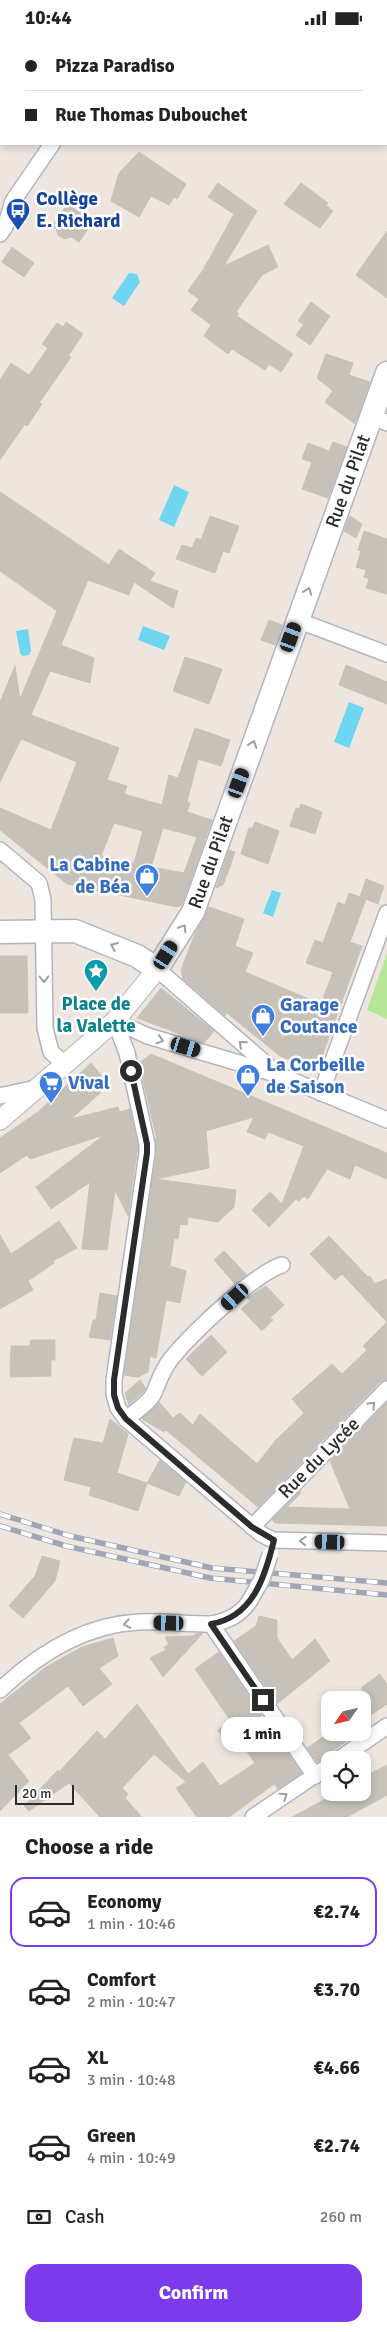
<!DOCTYPE html>
<html lang="en">
<head>
<meta charset="utf-8">
<style>
	body { margin:0; font-family:Signika,sans-serif; background:#f2f2f2; color:#222; height:100vh; display:flex; flex-direction:column; font-size:19px; white-space:nowrap }
	* { box-sizing:border-box; margin:0 }
	p { font-size:16px; color:#767676 }
	.icon { flex:none; width:28px; height:28px; fill:none; stroke:currentColor; stroke-width:2; stroke-linecap:round; stroke-linejoin:round }
	.map { position:relative; height:1782px; overflow:hidden }
	.sheet { display:flex; flex-direction:column; background:#fff; flex:1 }
	.sheet>* { flex:none }
	.guide { position:absolute; left:0px; top:0px; width:388px; height:110px; box-shadow:0 2px 8px #0003; display:grid; align-content:center; height:110px; padding:0 25px; background:#fff }
	.needle { width:32px; rotate:236deg }
	.tools { position:absolute; left:321px; top:1656px; display:grid; gap:10px }
	.tools a { display:grid; place-items:center; width:50px; height:50px; border-radius:10px; background:#fff; box-shadow:0 2px 8px #0003; font-size:25px }
	.scale { position:absolute; left:15px; bottom:12px; width:59px; box-sizing:border-box; padding-left:5px; border:2px solid #2c2c2c; border-top:0; font-size:14px; line-height:18px; white-space:nowrap; color:#2c2c2c; -webkit-text-stroke:4px #fff; paint-order:stroke }
	.end { position:absolute; width:22px; height:22px; margin:-11px; border:6px solid #2c2c2c; background:#fff; box-shadow:0 0 0 2px #fff }
	.from { border-radius:50% }
	.bubble { position:absolute; height:35px; border-radius:15px; background:#fff; box-shadow:0 2px 8px #0003; font-size:16px; font-weight:700; line-height:35px; text-align:center }
	.car { position:absolute; width:15px; height:30px; margin:-15px -8px; border-radius:6px; box-shadow:0 0 4px 1px #0007; background:linear-gradient(#222 24%,#8ab4d8 0 40%,#222 0 76%,#8ab4d8 0 86%,#222 0) }
	.guide b { display:flex; align-items:center; gap:18px; height:48px; font-size:19px }
	.guide b+b { border-top:1px solid #e0e0e0 }
	.guide i { width:12px; height:12px; background:#222 }
	ul { padding:0; list-style:none }
	li { display:flex; align-items:center; gap:15px; height:70px; margin:0 10px 8px; padding:0 15px; border:2px solid transparent; border-radius:15px }
	li div { flex:1 }
	li b { display:block; font-size:19px }
	li em { font-style:normal; font-weight:700 }
	li.selected { border-color:#7c3aed }
	li>.icon { width:45px; height:45px; stroke-width:1.5 }
	h2 { padding:0 25px; font-size:22px; line-height:60px }
	.pay { display:flex; align-items:center; gap:12px; height:55px; padding:0 25px; font-size:19px }
	.pay p { margin-inline-start:auto }
	.cta { display:flex; gap:10px; margin-top:auto; padding:10px 25px }
	.cta a { flex:1; height:58px; border-radius:15px; background:#7c3aed; color:#fff; font-size:20px; font-weight:700; line-height:58px; text-align:center }
	.status { display:flex; justify-content:space-between; align-items:center; height:35px; padding:0 25px; background:#fff; direction:ltr }
	.status svg { height:14px; fill:currentColor }
	.map>svg:first-child { display:block }
</style>
</head>
<body>
<div class="status"><b>10:44</b><svg viewBox="0 0 49 12"><path d="M0 12V9h3v3zM5 12V6h3v6zM10 12V3h3v9zM15 12V0h3v12zM26 1h20v11H26zM47 4h2v5h-2z"/></svg></div>
<div class="map">
<svg width="387" height="1782" viewBox="0 0 387 1782">
	<rect width="100%" height="100%" fill="#eee6de"/>
	<polygon fill="#b7e699" points="387,918 387,984 367,975"/>
	<g fill="#6fd6f2">
		<polygon points="129,238 137,239 140,247 124,271 112,263"/>
		<polygon points="174,450 189,457 174,492 159,485"/>
		<polygon points="143,591 170,601 164,615 138,605"/>
		<polygon points="28,594 31,616 29,620 23,621 20,618 16,596"/>
		<polygon points="349,667 364,673 349,713 334,707"/>
		<polygon points="272,855 281,858 273,882 263,878"/>
	</g>
	<g fill="#c6c1b9" stroke="#cac2b7" fill-rule="evenodd">
		<polygon points="139,117 186,149 177,164 174,162 169,170 151,161 139,182 111,166 119,138"/>
		<polygon points="218,148 257,176 224,231 268,210 278,232 262,240 236,277 239,279 237,281 293,319 281,337 269,329 265,335 232,314 228,319 204,301 211,290 191,275 199,264 188,256 203,235 234,179 208,162"/>
		<polygon points="301,148 328,168 326,170 333,176 320,193 284,169"/>
		<polygon points="68,169 93,187 79,207 71,202 64,204 58,200 56,194 52,191"/>
		<polygon points="387,196 387,263 356,240"/>
		<polygon points="12,212 34,228 24,242 2,227"/>
		<polygon points="311,267 330,281 310,310 296,300 304,289 298,286"/>
		<polygon points="66,287 83,299 68,321 71,322 39,368 42,369 27,391 25,389 0,425 0,345 11,328 29,340 48,313 42,309 57,288 63,292"/>
		<polygon points="326,319 353,328 349,340 370,347 355,389 325,367 333,356 317,343"/>
		<polygon points="333,407 347,412 328,463 302,454 312,427 302,424 308,408 329,416"/>
		<path d="M0,457L109,530L119,514L155,538L150,546L178,556L173,573L134,547L129,560L88,545L61,610L94,623L90,648L50,636L31,680L119,713L107,745L127,751L124,759L162,770L169,740L178,743L195,693L230,705L221,731L198,724L187,767L190,768L187,777L212,785L205,804L163,793L151,832L184,838L197,802L205,805L182,870L177,872L67,849L0,795V773L51,795L77,727L21,704L0,747V667L15,631L20,664L57,576L0,536ZM114,788L143,796L134,828L101,821Z"/>
		<polygon points="210,481 239,491 229,518 223,516 215,538 176,524 182,510 192,513 196,503 201,505"/>
		<polygon points="350,481 362,489 356,503 344,496"/>
		<polygon points="364,496 387,504 387,559 366,553 369,544 364,542 366,535 356,532 361,516 358,515"/>
		<polygon points="269,585 282,590 275,610 261,605"/>
		<polygon points="185,622 222,634 209,669 173,656"/>
		<polygon points="346,630 387,647 387,669 339,650"/>
		<polygon points="301,769 322,777 315,799 290,791 296,773 299,774"/>
		<polygon points="255,787 279,796 268,829 241,819 249,793 252,794"/>
		<polygon points="229,815 235,817 231,829 223,850 216,853"/>
		<polygon points="366,844 384,851 378,869 366,864 350,907 362,911 317,1035 280,1021 227,978 225,981 183,944 181,935 194,901 209,872 244,884 235,911 253,918 245,937 321,969 333,937 306,928 315,905 323,908 338,867 345,870 349,858 360,862"/>
		<polygon points="0,921 27,921 28,978 0,978"/>
		<polygon points="161,953 214,996 204,1008 137,983"/>
		<polygon points="151,1019 387,1118 387,1144 355,1130 350,1144 327,1134 308,1164 304,1161 299,1166 296,1164 269,1192 252,1175 270,1157 282,1169 304,1111 268,1097 265,1104 247,1097 254,1082 206,1096 209,1133 155,1144 236,1155 234,1172 218,1187 188,1182 187,1190 180,1189 178,1204 174,1203 170,1231 186,1236 180,1268 166,1265 156,1323 150,1321 148,1337 138,1342 124,1340 156,1119 155,1104 157,1105 139,1028"/>
		<polygon points="91,1028 109,1050 71,1084 118,1072 120,1077 130,1074 138,1110 128,1181 115,1155 107,1215 82,1214 90,1147 51,1174 36,1152 104,1100 30,1124 27,1120 0,1138 0,1103 38,1077"/>
		<polygon points="59,1186 77,1213 53,1226 54,1228 28,1246 33,1255 0,1274 0,1200 11,1219"/>
		<polygon points="329,1201 368,1242 370,1241 374,1249 387,1244 387,1345 380,1347 258,1472 166,1395 164,1397 142,1384 159,1367 173,1383 180,1378 193,1390 200,1379 257,1429 276,1405 304,1378 292,1364 332,1329 342,1339 367,1315 363,1311 387,1287 342,1239 335,1245 310,1219"/>
		<polygon points="224,1216 247,1240 235,1249 214,1225"/>
		<polygon points="266,1251 284,1270 270,1283 273,1285 262,1296 241,1274 250,1266 247,1263"/>
		<polygon points="100,1258 117,1261 110,1305 89,1302 93,1285 96,1285"/>
		<polygon points="211,1300 227,1317 202,1341 186,1324"/>
		<polygon points="31,1305 55,1305 55,1325 51,1325 51,1341 10,1342 11,1311 30,1311"/>
		<polygon points="140,1345 146,1354 129,1370 125,1358"/>
		<polygon points="387,1367 387,1491 275,1488 272,1485 300,1456 301,1458 287,1472 350,1474 330,1426"/>
		<polygon points="110,1384 128,1399 117,1438 147,1448 138,1476 89,1460 91,1452 64,1445 74,1403 103,1408"/>
		<polygon points="160,1425 186,1447 179,1461 147,1448"/>
		<polygon points="42,1521 60,1526 55,1546 23,1583 9,1571 35,1541"/>
		<polygon points="259,1581 277,1585 277,1603 292,1625 315,1604 330,1626 277,1669 234,1606 256,1591"/>
		<polygon points="198,1598 203,1598 163,1642 150,1623 166,1615 164,1612 169,1610 165,1602 192,1601"/>
		<polygon points="113,1603 118,1621 99,1633 112,1649 83,1671 68,1651 19,1688 31,1703 8,1720 29,1746 0,1776 0,1669 46,1632 82,1612"/>
		<polygon points="219,1617 262,1680 255,1686 269,1705 275,1700 302,1738 278,1754 274,1749 229,1782 197,1782 176,1753 186,1747 154,1719 122,1753 128,1759 125,1763 142,1782 100,1782 69,1748 29,1776 24,1771 58,1735 59,1737 97,1696 105,1704 137,1669 188,1739 203,1727 220,1751 255,1728 236,1701 227,1708 218,1695 230,1685 195,1634"/>
		<polygon points="380,1639 387,1649 387,1669 362,1686 362,1666 364,1665 362,1665 362,1652"/>
		<polygon points="329,1698 358,1698 317,1727 307,1713"/>
		<polygon points="387,1730 387,1760 347,1782 292,1782 337,1758 362,1758 362,1743"/>
	</g>
	<g fill="none" stroke-linecap="round" stroke-linejoin="round">
		<defs>
			<g id="minor">
				<polyline points="126,1 126,0"/>
				<polyline points="0,199 5,192 13,166 52,109"/>
				<polyline points="373,381 387,388"/>
				<polyline points="297,585 387,619"/>
				<polyline points="0,815 39,848 43,865 45,993 51,1017 65,1029"/>
				<polyline points="157,934 274,1036"/>
				<polyline points="115,986 127,1018 147,1109 147,1118 114,1345 114,1359 118,1373 126,1384 261,1499 273,1505 387,1508"/>
				<polyline points="115,986 148,1001 279,1040 387,1085"/>
				<polyline points="321,1058 387,878"/>
				<polyline points="0,1061 36,1053"/>
				<path d="M126,1384C135,1377 149,1368 154,1358C159,1346 162,1335 171,1324C190,1300 255,1238 282,1230"/>
				<polyline points="252,1492 387,1354"/>
				<polyline points="211,1589 315,1741"/>
				<path d="M0,1655C38,1619 84,1590 138,1587C162,1586 187,1589 211,1589C227,1586 239,1581 249,1567"/>
				<polyline points="338,1725 387,1691"/>
				<polyline points="253,1782 330,1730"/>
			</g>
			<polyline id="tertiary" points="0,1085 115,986 157,934"/>
			<g id="secondary">
				<path id="s1" d="M0,897L75,896L137,921L157,934L193,877L387,338"/>
			</g>
		</defs>
		<use href="#minor" stroke="#b2b5c0" stroke-width="18"/>
		<use href="#tertiary" stroke="#b2b5c0" stroke-width="21"/>
		<use href="#secondary" stroke="#b2b5c0" stroke-width="25"/>
		<use href="#minor" stroke="#fff" stroke-width="15"/>
		<use href="#tertiary" stroke="#fff" stroke-width="19"/>
		<use href="#secondary" stroke="#fff" stroke-width="22"/>
		<defs>
			<g id="rail">
				<polyline points="0,1479 70,1501 212,1533 387,1548"/>
				<polyline points="0,1491 66,1511 210,1543 387,1560"/>
			</g>
		</defs>
		<use href="#rail" stroke="#a0a5b7" stroke-width="5.5"/>
		<use href="#rail" stroke="#fff" stroke-width="4" stroke-dasharray="11" stroke-linecap="butt"/>
		<defs>
			<polyline id="minor-bridge" points="249,1567 262,1544 270,1520"/>
		</defs>
		<use href="#minor-bridge" stroke="#b2b5c0" stroke-width="18" stroke-linecap="butt"/>
		<use href="#minor-bridge" stroke="#fff" stroke-width="15"/>
	</g>
	<defs><path id="oneway-chevron" d="M-2-3.5L2.5 0L-2 3.5" fill="none" stroke-width="1.6" stroke-linecap="round" stroke-linejoin="round" transform="scale(1.25)"/></defs>
	<g stroke="#a0a0a0">
		<use href="#oneway-chevron" transform="translate(308 556) rotate(-70)"/>
		<use href="#oneway-chevron" transform="translate(253 709) rotate(-70)"/>
		<use href="#oneway-chevron" transform="translate(183 893) rotate(-58)"/>
		<use href="#oneway-chevron" transform="translate(114 911) rotate(-157)"/>
		<use href="#oneway-chevron" transform="translate(44 944) rotate(89)"/>
		<use href="#oneway-chevron" transform="translate(160 1005) rotate(17)"/>
		<use href="#oneway-chevron" transform="translate(242 1009) rotate(-139)"/>
		<use href="#oneway-chevron" transform="translate(372 1370) rotate(-46)"/>
		<use href="#oneway-chevron" transform="translate(303 1506) rotate(-178)"/>
		<use href="#oneway-chevron" transform="translate(127 1589) rotate(170)"/>
		<use href="#oneway-chevron" transform="translate(284 1761) rotate(-34)"/>
	</g>
	<g fill="none" stroke-linecap="round" stroke-linejoin="round">
		<path stroke="#2c2c2c" stroke-width="6" d="M131,1036L147,1109V1118L114,1345V1360L118,1373L126,1384L252,1492L274,1505C265,1542 253,1582 211,1589L263,1665"/>
	</g>
	<defs>
		<symbol id="bus-pin" viewBox="-11 -11 22 30"><path d="M0 17L-7.5 6A9.5 9.5 0 1 1 7.5 6Z" fill="#1a4fb4" stroke="#fff"/><path d="M-5-6H5V4H4V6H2V4H-2V6H-4V4H-5ZM-3.5-4V0h7V-4ZM-3.5 1.2v1.5H-2V1.2ZM2 1.2v1.5H3.5V1.2Z" fill="#fff"/></symbol>
		<symbol id="shop-pin" viewBox="-11 -11 22 30"><path d="M0 17L-7.5 6A9.5 9.5 0 1 1 7.5 6Z" fill="#3f7fe0" stroke="#fff"/><path d="M-5-2.5h2.3a2.7 3.5 0 0 1 5.4 0H5L5.5 6h-11ZM-1.5-2.5h3a1.5 2.3 0 0 0-3 0Z" fill="#fff"/></symbol>
		<symbol id="sight-pin" viewBox="-11 -11 22 30"><path d="M0 17L-7.5 6A9.5 9.5 0 1 1 7.5 6Z" fill="#0f9aa8" stroke="#fff"/><path d="M0-6L1.8-2.2L6-1.7L2.9 1.2L3.7 5.4L0 3.3L-3.7 5.4L-2.9 1.2L-6-1.7L-1.8-2.2Z" fill="#fff"/></symbol>
		<symbol id="supermarket-pin" viewBox="-11 -11 22 30"><path d="M0 17L-7.5 6A9.5 9.5 0 1 1 7.5 6Z" fill="#3f7fe0" stroke="#fff"/><path d="M-6-5.5h2.5l.6 2H6L4.5 2H-2.5L-4.4-4H-6ZM-1.5 3.2a1.3 1.3 0 1 0 .1 0ZM3 3.2a1.3 1.3 0 1 0 .1 0Z" fill="#fff"/></symbol>
	</defs>
	<g fill-rule="evenodd">
		<use href="#bus-pin" x="4" y="161" width="28" height="38"/>
		<use href="#shop-pin" x="133" y="827" width="28" height="38"/>
		<use href="#sight-pin" x="82" y="922" width="28" height="38"/>
		<use href="#shop-pin" x="249" y="967" width="28" height="38"/>
		<use href="#shop-pin" x="234" y="1027" width="28" height="38"/>
		<use href="#supermarket-pin" x="37" y="1034" width="28" height="38"/>
	</g>
	<g text-anchor="middle" dominant-baseline="central" stroke-width="5" stroke-linejoin="round" paint-order="stroke">
		<g font-size="19" font-weight="bold" fill="#164399" stroke="#fff" text-anchor="start">
			<text x="36" y="164">Collège<tspan x="36" dy="22">E. Richard</tspan></text>
		</g>
		<g font-size="19" fill="#2c2c2c" stroke="#fff">
			<text stroke="none"><textPath href="#s1" startOffset="691">Rue du Pilat</textPath></text>
			<text stroke="none"><textPath href="#s1" startOffset="286">Rue du Pilat</textPath></text>
			<text transform="translate(319 1423) rotate(-45)">Rue du Lycée</text>
		</g>
		<g font-size="19" font-weight="bold" fill="#366cbe" stroke="#fff" text-anchor="start">
			<text x="130" y="830" text-anchor="end">La Cabine<tspan x="130" dy="22">de Béa</tspan></text>
			<text x="280" y="970">Garage<tspan x="280" dy="22">Coutance</tspan></text>
			<text x="266" y="1030">La Corbeille<tspan x="266" dy="22">de Saison</tspan></text>
			<text x="68" y="1048">Vival</text>
		</g>
		<g font-size="19" font-weight="bold" fill="#0d838f" stroke="#fff">
			<text x="96" y="969">Place de<tspan x="96" dy="22">la Valette</tspan></text>
		</g>
	</g>
</svg>
<div class="tools">
<a><svg class="needle" viewBox="-14 -14 28 28"><path d="M0-13l5 13h-10z" fill="#e53935"/><path d="M0 13l5-13h-10z" fill="#767676"/></svg></a>
<a><svg class="icon" aria-label="locate" viewBox="0 0 24 24"><circle cx="12" cy="12" r="6"/><path d="M12 2v4M12 18v4M2 12h4M18 12h4"/></svg></a>
</div>
<div class="scale">20 m</div>
<i class="end from" style="left:131px;top:1036px"></i>
<i class="end" style="left:263px;top:1665px"></i>
<div class="bubble" style="left:221px;top:1682px;width:82px">1 min</div>
<i class="car" style="left:291px;top:602px;rotate:20deg"></i>
<i class="car" style="left:239px;top:748px;rotate:20deg"></i>
<i class="car" style="left:166px;top:920px;rotate:32deg"></i>
<i class="car" style="left:186px;top:1012px;rotate:107deg"></i>
<i class="car" style="left:235px;top:1262px;rotate:228deg"></i>
<i class="car" style="left:330px;top:1507px;rotate:272deg"></i>
<i class="car" style="left:169px;top:1588px;rotate:271deg"></i>
<div class="guide">
<b><i class="from"></i>Pizza Paradiso</b>
<b><i></i>Rue Thomas Dubouchet</b>
</div>
</div>
<section class="sheet">
<h2>Choose a ride</h2>
<ul>
<li class="selected"><svg class="icon" aria-label="car" viewBox="0 0 24 24"><path d="M5 17H2v-5l4-1 3-4h7l3 4 3 1v5h-3M9 17h6M6 11h13"/><circle cx="7" cy="17" r="2"/><circle cx="17" cy="17" r="2"/></svg><div><b>Economy</b><p>1 min · 10:46</p></div><em>€2.74</em></li>
<li><svg class="icon" aria-label="car" viewBox="0 0 24 24"><path d="M5 17H2v-5l4-1 3-4h7l3 4 3 1v5h-3M9 17h6M6 11h13"/><circle cx="7" cy="17" r="2"/><circle cx="17" cy="17" r="2"/></svg><div><b>Comfort</b><p>2 min · 10:47</p></div><em>€3.70</em></li>
<li><svg class="icon" aria-label="car" viewBox="0 0 24 24"><path d="M5 17H2v-5l4-1 3-4h7l3 4 3 1v5h-3M9 17h6M6 11h13"/><circle cx="7" cy="17" r="2"/><circle cx="17" cy="17" r="2"/></svg><div><b>XL</b><p>3 min · 10:48</p></div><em>€4.66</em></li>
<li><svg class="icon" aria-label="car" viewBox="0 0 24 24"><path d="M5 17H2v-5l4-1 3-4h7l3 4 3 1v5h-3M9 17h6M6 11h13"/><circle cx="7" cy="17" r="2"/><circle cx="17" cy="17" r="2"/></svg><div><b>Green</b><p>4 min · 10:49</p></div><em>€2.74</em></li>
</ul>
<div class="pay"><svg class="icon" aria-label="cash" viewBox="0 0 24 24"><path d="M3 7h18v10H3z"/><circle cx="12" cy="12" r="2"/></svg>Cash<p>260 m</p></div>
<div class="cta"><a>Confirm</a></div>
</section>
</body>
</html>
